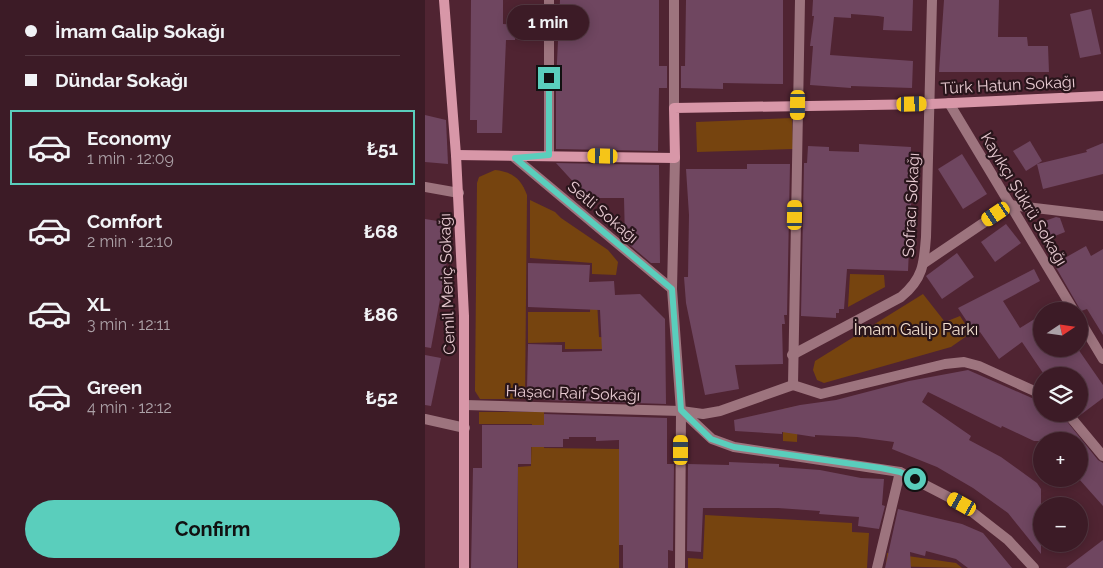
<!DOCTYPE html>
<html lang="en">
<head>
<meta charset="utf-8">
<style>
	body { margin:0; font-family:Raleway,sans-serif; background:#43242e; color:#f1f3f6; height:100vh; display:flex; flex-direction:column; font-size:19px; white-space:nowrap }
	* { box-sizing:border-box; margin:0 }
	p { font-size:16px; color:#aca1a7 }
	.icon { flex:none; width:28px; height:28px; fill:none; stroke:currentColor; stroke-width:2; stroke-linecap:round; stroke-linejoin:round }
	.map { position:relative; flex:1; overflow:hidden }
	.sheet { display:flex; flex-direction:column; background:#3c1b26; width:425px }
	.sheet>* { flex:none }
	.banner { display:grid; align-content:center; height:110px; padding:0 25px; background:#3c1b26 }
	.needle { width:32px; rotate:77deg }
	.controls { position:absolute; left:608px; top:302px; display:grid; gap:10px }
	.controls a { display:grid; place-items:center; width:55px; height:55px; border-radius:50%; background:#3c1b26; box-shadow:0 2px 12px #0003,0 0 0 1px #553943; font-size:25px }
	.end { position:absolute; width:22px; height:22px; margin:-11px; border:6px solid #5acebc; background:#111; box-shadow:0 0 0 2px #111 }
	.from { border-radius:50% }
	.bubble { position:absolute; height:35px; border-radius:18px; background:#3c1b26; box-shadow:0 2px 12px #0003,0 0 0 1px #553943; font-size:16px; font-weight:700; line-height:35px; text-align:center }
	.car { position:absolute; width:15px; height:30px; margin:-15px -8px; border-radius:6px; box-shadow:0 0 4px 1px #0007; background:linear-gradient(#f5c518 24%,#345 0 40%,#f5c518 0 76%,#345 0 86%,#f5c518 0) }
	.banner b { display:flex; align-items:center; gap:18px; height:48px; font-size:19px }
	.banner b+b { border-top:1px solid #553943 }
	.banner i { width:12px; height:12px; background:#f1f3f6 }
	ul { padding:0; list-style:none }
	li { display:flex; align-items:center; gap:15px; height:75px; margin:0 10px 8px; padding:0 15px; border:2px solid transparent; border-radius:0px }
	li div { flex:1 }
	li b { display:block; font-size:19px }
	li em { font-style:normal; font-weight:700 }
	li.selected { border-color:#5acebc }
	li>.icon { width:45px; height:45px; stroke-width:1.5 }
	.action { display:flex; gap:10px; margin-top:auto; padding:10px 25px }
	.action a { flex:1; height:58px; border-radius:30px; background:#5acebc; color:#111; font-size:20px; font-weight:700; line-height:58px; text-align:center }
	main { display:flex; flex:1; min-height:0 }
	.map>svg:first-child { display:block }
</style>
</head>
<body>
<main>
<section class="sheet">
<div class="banner">
<b><i class="from"></i>İmam Galip Sokağı</b>
<b><i></i>Dündar Sokağı</b>
</div>
<ul>
<li class="selected"><svg class="icon" aria-label="car" viewBox="0 0 24 24"><path d="M5 17H2v-5l4-1 3-4h7l3 4 3 1v5h-3M9 17h6M6 11h13"/><circle cx="7" cy="17" r="2"/><circle cx="17" cy="17" r="2"/></svg><div><b>Economy</b><p>1 min · 12:09</p></div><em>₺51</em></li>
<li><svg class="icon" aria-label="car" viewBox="0 0 24 24"><path d="M5 17H2v-5l4-1 3-4h7l3 4 3 1v5h-3M9 17h6M6 11h13"/><circle cx="7" cy="17" r="2"/><circle cx="17" cy="17" r="2"/></svg><div><b>Comfort</b><p>2 min · 12:10</p></div><em>₺68</em></li>
<li><svg class="icon" aria-label="car" viewBox="0 0 24 24"><path d="M5 17H2v-5l4-1 3-4h7l3 4 3 1v5h-3M9 17h6M6 11h13"/><circle cx="7" cy="17" r="2"/><circle cx="17" cy="17" r="2"/></svg><div><b>XL</b><p>3 min · 12:11</p></div><em>₺86</em></li>
<li><svg class="icon" aria-label="car" viewBox="0 0 24 24"><path d="M5 17H2v-5l4-1 3-4h7l3 4 3 1v5h-3M9 17h6M6 11h13"/><circle cx="7" cy="17" r="2"/><circle cx="17" cy="17" r="2"/></svg><div><b>Green</b><p>4 min · 12:12</p></div><em>₺52</em></li>
</ul>
<div class="action"><a>Confirm</a></div>
</section>
<div class="map">
<svg width="678" height="568" viewBox="0 0 678 568">
	<rect width="100%" height="100%" fill="#502432"/>
	<g fill="#76440f">
		<polygon points="367,118 368,149 272,152 271,122"/>
		<path d="M70,170C88,172 96,179 102,195L100,399H55L50,391L52,183L54,177Z"/>
		<polygon points="105,200 130,212 136,218 183,250 193,262 191,275 167,274 167,263 105,258"/>
		<polygon points="425,274 459,275 460,287 423,307"/>
		<polygon points="166,283 171,283 174,337 218,340 219,349 140,349 140,342 103,343 103,312 165,312"/>
		<polygon points="498,294 520,322 535,316 546,333 526,347 399,383 392,380 388,370 390,361"/>
		<polygon points="373,406 372,442 358,441 358,409"/>
		<polygon points="54,412 119,412 119,448 194,449 194,568 93,568 93,467 106,466 107,424 54,424"/>
		<polygon points="280,515 427,523 427,532 444,533 442,568 263,568 263,558 278,559"/>
		<polygon points="462,553 531,563 537,568 461,566"/>
	</g>
	<g fill="#6f4660">
		<polygon points="46,0 78,0 78,24 90,25 90,40 81,40 77,133 52,133 52,120 45,120"/>
		<polygon points="135,0 234,0 234,66 242,66 242,88 234,88 233,151 131,149 131,82"/>
		<polygon points="261,0 358,0 358,84 298,83 298,89 256,88 256,66 260,66"/>
		<polygon points="388,0 488,0 487,31 458,30 459,17 453,16 426,14 426,18 409,17 405,55 488,61 487,88 426,86 426,88 385,85 388,46 385,46 389,16 387,16"/>
		<polygon points="519,0 574,0 573,37 602,37 603,46 623,46 624,72 514,72"/>
		<polygon points="666,9 676,54 655,58 645,14"/>
		<polygon points="0,115 21,120 23,164 0,162"/>
		<polygon points="605,141 617,161 601,171 588,151"/>
		<polygon points="678,143 678,174 618,189 612,164 662,152 661,150"/>
		<polygon points="434,144 486,147 485,178 481,180 484,187 487,186 483,271 422,269 419,309 414,309 414,313 411,313 411,318 376,316 379,163 382,163 383,146 404,147 404,151 434,152"/>
		<polygon points="537,154 562,194 538,209 513,169"/>
		<polygon points="131,163 234,165 235,263 226,263 200,241 199,198 163,198"/>
		<polygon points="322,164 365,164 362,315 359,315 360,324 357,324 358,364 310,365 314,389 280,395 261,303 259,277 263,277 264,215 261,169 322,169"/>
		<polygon points="631,217 635,218 640,232 620,240 614,223"/>
		<polygon points="0,219 25,223 19,255 23,256 6,348 0,347"/>
		<polygon points="581,224 596,243 570,262 556,242"/>
		<polygon points="661,246 666,256 678,249 678,335 662,309 656,311 629,264"/>
		<polygon points="532,253 549,277 517,299 501,276"/>
		<polygon points="103,263 165,265 164,282 189,281 190,295 215,294 240,319 241,404 119,400 119,389 102,389 103,344 137,345 137,352 177,351 175,310 103,307"/>
		<polygon points="609,269 615,281 578,301 595,328 616,315 616,349 653,349 678,385 678,398 654,416 652,414 654,414 654,376 620,376 597,342 574,359 555,332 551,335 533,308"/>
		<polygon points="0,355 16,358 6,406 0,405"/>
		<polygon points="543,370 616,402 616,414 636,414 673,460 678,463 678,506 654,479 654,441 609,441 577,426 576,428 503,392 497,402 546,436 544,440 576,457 612,483 616,489 616,554 583,513 548,488 512,467 467,449 469,442 432,437 390,435 390,437 357,432 357,434 310,431 309,420 375,405 411,400 484,381"/>
		<polygon points="119,414 242,418 242,464 249,464 248,551 243,550 243,568 198,568 198,545 194,545 194,440 171,441 171,437 144,437 144,439 138,439 138,447 106,447 106,464 93,464 92,568 46,568 48,468 57,468 57,425 119,425"/>
		<polygon points="304,462 354,464 354,467 395,470 436,478 459,479 457,505 460,506 454,529 433,526 434,517 394,514 395,511 353,508 278,508 276,552 262,551 263,464 304,465"/>
		<polygon points="473,509 537,524 558,533 587,568 543,568 531,559 501,551 500,556 485,552 486,568 460,568"/>
		<polygon points="678,540 678,568 641,568"/>
	</g>
	<g fill="none" stroke-linecap="round" stroke-linejoin="round">
		<g stroke="#9d747e" stroke-width="10">
			<polyline points="524,103 649,311"/>
			<polyline points="249,108 249,0"/>
			<polyline points="124,155 124,0"/>
			<polyline points="90,158 247,289"/>
			<polyline points="250,158 247,289 256,411 255,568"/>
			<polyline points="0,187 34,193"/>
			<polyline points="499,263 585,205 678,216"/>
			<polyline points="654,319 678,359"/>
			<path d="M367,355L476,297C498,279 499,264 501,237L507,0"/>
			<polyline points="368,385 375,0"/>
			<polyline points="40,405 256,411 278,414 295,411 368,385 396,394 520,364 539,362 554,366 616,394"/>
			<polyline points="257,411 287,439 309,447 475,472 537,504 583,540 609,568"/>
			<polyline points="643,414 678,456"/>
			<polyline points="0,419 40,428"/>
			<polyline points="452,568 475,472"/>
		</g>
		<g stroke="#d897a8" stroke-width="10">
			<polyline points="19,0 31,155 39,316 39,568"/>
			<polyline points="31,155 250,158 249,108 506,104 678,96"/>
		</g>
	</g>
	<g fill="none" stroke-linecap="round" stroke-linejoin="round">
		<polyline stroke="#5acebc" stroke-width="6" points="124,78 124,155 90,158 247,289 256,410 286,439 309,447 456,468 475,472 490,479"/>
	</g>
	<g text-anchor="middle" dominant-baseline="central" stroke-width="4.5" stroke-linejoin="round" paint-order="stroke">
		<g font-size="16" fill="#e7cad1" stroke="#29151b">
			<text transform="translate(583 85) rotate(-3)">Türk Hatun Sokağı</text>
			<text transform="translate(599 199) rotate(59)">Kayıkçı Şükrü Sokağı</text>
			<text transform="translate(486 205) rotate(-87)">Sofracı Sokağı</text>
			<text transform="translate(178 212) rotate(40)">Setli Sokağı</text>
			<text transform="translate(22 284) rotate(-92)">Cemil Meriç Sokağı</text>
			<text transform="translate(148 393) rotate(2)">Haşacı Raif Sokağı</text>
		</g>
		<g font-size="16" fill="#f4e1d1" stroke="#29151b">
			<text x="491" y="329">İmam Galip Parkı</text>
		</g>
	</g>
</svg>
<div class="controls">
<a><svg class="needle" viewBox="-14 -14 28 28"><path d="M0-13l5 13h-10z" fill="#e53935"/><path d="M0 13l5-13h-10z" fill="#aca1a7"/></svg></a>
<a><svg class="icon" aria-label="layers" viewBox="0 0 24 24"><path d="M12 4l9 5-9 5-9-5zM3 14l9 5 9-5"/></svg></a>
<a>+</a>
<a>−</a>
</div>
<i class="end from" style="left:490px;top:479px"></i>
<i class="end" style="left:124px;top:78px"></i>
<div class="bubble" style="left:82px;top:5px;width:82px">1 min</div>
<i class="car" style="left:487px;top:104px;rotate:89deg"></i>
<i class="car" style="left:373px;top:105px;rotate:181deg"></i>
<i class="car" style="left:178px;top:156px;rotate:271deg"></i>
<i class="car" style="left:571px;top:214px;rotate:236deg"></i>
<i class="car" style="left:370px;top:215px;rotate:1deg"></i>
<i class="car" style="left:256px;top:450px;rotate:0deg"></i>
<i class="car" style="left:537px;top:504px;rotate:299deg"></i>
</div>
</main>
</body>
</html>
